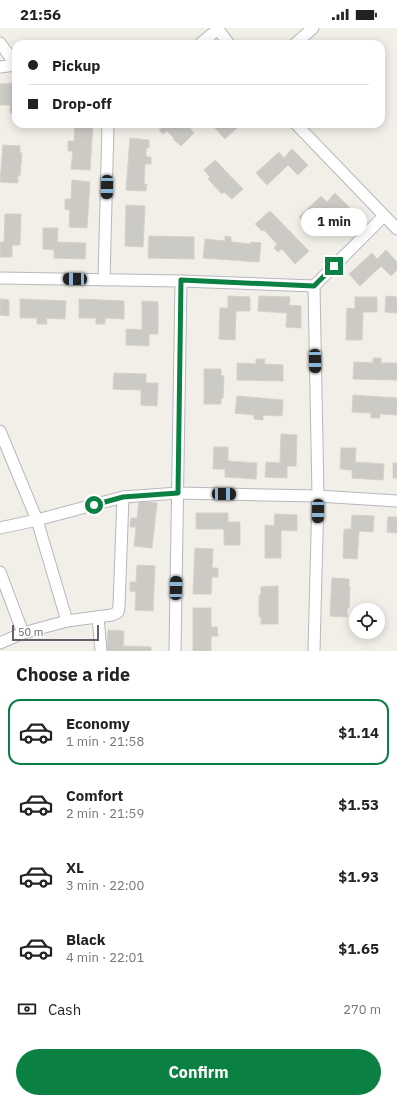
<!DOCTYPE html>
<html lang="en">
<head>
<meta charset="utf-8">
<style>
	body { margin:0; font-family:"IBM Plex Sans",sans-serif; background:#f2f2f2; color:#222; height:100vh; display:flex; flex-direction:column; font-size:15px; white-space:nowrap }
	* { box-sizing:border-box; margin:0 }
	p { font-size:13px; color:#767676 }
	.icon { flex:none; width:22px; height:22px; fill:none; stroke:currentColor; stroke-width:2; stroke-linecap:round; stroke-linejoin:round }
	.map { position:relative; height:623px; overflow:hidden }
	.details { display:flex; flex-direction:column; background:#fff; flex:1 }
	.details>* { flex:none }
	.hud { position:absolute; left:12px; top:12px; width:373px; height:88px; border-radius:12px; box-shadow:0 2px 10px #0003; display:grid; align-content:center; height:88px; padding:0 16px; background:#fff }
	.controls { position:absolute; left:349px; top:575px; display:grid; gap:8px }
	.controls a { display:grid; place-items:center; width:36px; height:36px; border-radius:50%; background:#fff; box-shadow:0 2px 10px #0003; font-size:20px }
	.scale { position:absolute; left:12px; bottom:10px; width:87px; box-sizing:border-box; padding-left:4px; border:2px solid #5f6368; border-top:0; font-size:11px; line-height:14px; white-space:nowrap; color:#5f6368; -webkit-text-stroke:3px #fff; paint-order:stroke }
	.end { position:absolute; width:18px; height:18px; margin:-9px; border:5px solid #0b8043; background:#fff; box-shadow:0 0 0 2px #fff }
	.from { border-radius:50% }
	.bubble { position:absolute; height:28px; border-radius:14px; background:#fff; box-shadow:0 2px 10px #0003; font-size:13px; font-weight:700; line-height:28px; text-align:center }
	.car { position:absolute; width:12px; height:24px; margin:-12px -6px; border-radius:5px; box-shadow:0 0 3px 1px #0007; background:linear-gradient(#222 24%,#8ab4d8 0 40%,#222 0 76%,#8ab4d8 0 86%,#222 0) }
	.hud b { display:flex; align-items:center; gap:14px; height:38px; font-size:15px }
	.hud b+b { border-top:1px solid #e0e0e0 }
	.hud i { width:10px; height:10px; background:#222 }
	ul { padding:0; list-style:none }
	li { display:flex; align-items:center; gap:12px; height:66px; margin:0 8px 6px; padding:0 8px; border:2px solid transparent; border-radius:12px }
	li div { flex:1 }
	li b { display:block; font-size:15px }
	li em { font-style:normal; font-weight:700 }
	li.on { border-color:#0b8043 }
	li>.icon { width:36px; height:36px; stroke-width:1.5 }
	h2 { padding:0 16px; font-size:18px; line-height:48px }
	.pay { display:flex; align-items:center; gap:10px; height:44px; padding:0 16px; font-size:15px }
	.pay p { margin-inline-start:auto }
	.primary-button { display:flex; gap:8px; margin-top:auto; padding:8px 16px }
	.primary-button a { flex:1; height:46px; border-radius:24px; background:#0b8043; color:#fff; font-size:16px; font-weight:700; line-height:46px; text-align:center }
	.status { display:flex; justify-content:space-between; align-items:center; height:28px; padding:0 20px; background:#fff; direction:ltr }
	.status svg { height:11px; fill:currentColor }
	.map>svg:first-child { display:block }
</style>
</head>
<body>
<div class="status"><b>21:56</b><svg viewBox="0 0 49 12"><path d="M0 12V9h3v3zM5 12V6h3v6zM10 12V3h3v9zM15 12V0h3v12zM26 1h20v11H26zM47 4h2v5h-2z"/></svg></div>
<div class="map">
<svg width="397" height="623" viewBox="0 0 397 623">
	<rect width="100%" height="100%" fill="#f1efe8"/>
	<g fill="#cccac5" stroke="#d6d1c6">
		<polygon points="13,55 13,69 16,69 16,86 10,85 10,77 0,77 0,56"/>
		<polygon points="75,96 93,96 90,142 71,141 73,123 68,123 68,113 74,113"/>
		<polygon points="161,96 186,96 194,105 181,118 173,111 174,110 167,103 163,106 159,102 163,99"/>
		<polygon points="218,96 241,96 225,111 214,99"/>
		<polygon points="130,110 149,112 149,120 146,120 146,129 151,129 151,136 145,136 144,156 147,156 146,163 126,162"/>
		<polygon points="3,117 20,118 20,125 22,125 20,148 18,147 18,155 0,154"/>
		<polygon points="292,121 308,137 298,147 288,137 267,157 256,145 279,124 284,130"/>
		<polygon points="215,132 243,161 232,171 224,164 222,166 208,151 210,149 204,142"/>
		<polygon points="72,152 90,154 87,200 69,199 70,182 65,181 65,171 71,171"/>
		<polygon points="335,165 351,181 340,191 330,181 310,201 299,189 321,168 327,174"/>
		<polygon points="126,177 145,178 143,219 125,218"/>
		<polygon points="270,183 309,223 295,236 282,221 278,224 274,220 277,216 264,202 262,203 255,196"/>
		<polygon points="5,186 21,186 20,217 12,217 12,229 0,229 0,214 4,214"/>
		<polygon points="43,200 58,200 57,214 86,215 85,231 54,230 54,222 43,221"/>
		<polygon points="149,208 194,209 194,231 148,230"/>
		<polygon points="225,208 231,209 231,214 251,216 251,214 261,215 259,234 203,230 205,211 225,213"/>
		<polygon points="386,222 397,234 397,242 391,248 381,238 360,258 349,246 372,225 377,231"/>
		<polygon points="228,268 250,269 250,283 236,283 235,312 219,311 220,280 228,280"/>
		<polygon points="259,268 290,269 289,277 301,278 301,300 286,299 287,285 258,283"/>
		<polygon points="386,268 397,269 397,285 385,284"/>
		<polygon points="355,269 377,269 377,284 363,284 362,312 346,312 347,280 355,281"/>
		<polygon points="0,271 9,272 9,288 0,287"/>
		<polygon points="20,271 66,273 65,291 46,290 47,296 37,296 37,290 20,290"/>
		<polygon points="79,271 124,273 124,291 105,290 105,296 96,296 96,290 79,290"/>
		<polygon points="142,273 158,274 158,306 149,306 149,318 126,317 126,301 142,302"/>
		<polygon points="373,330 381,330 381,335 397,335 397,352 353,351 354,334 373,335"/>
		<polygon points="256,331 265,331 264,336 283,337 283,353 237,352 237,335 256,336"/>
		<polygon points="204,341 221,341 221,348 224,348 223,370 221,370 221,376 204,376"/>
		<polygon points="114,345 146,346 146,355 158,355 157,378 141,377 141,362 113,361"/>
		<polygon points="353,367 397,370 397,387 380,386 380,390 371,390 371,385 352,384"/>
		<polygon points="237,368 283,372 282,388 263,387 263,392 254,391 254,387 235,385"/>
		<polygon points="281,406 297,407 296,438 287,438 287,450 265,449 266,434 280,435"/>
		<polygon points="214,419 228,419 228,433 257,435 256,451 225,449 225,441 213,441"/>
		<polygon points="341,420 356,420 355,434 384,436 383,452 352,450 352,442 340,441"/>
		<rect x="393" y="435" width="4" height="15"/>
		<polygon points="139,473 157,475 152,520 134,518 136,499 130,499 131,490 137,490"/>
		<polygon points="196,485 228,485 228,494 240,494 240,517 224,517 224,501 196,501"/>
		<polygon points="275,486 297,487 297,503 281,502 281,530 265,530 265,497 274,498"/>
		<polygon points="352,487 374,488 373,504 359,503 357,531 343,530 344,501 351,501"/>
		<polygon points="388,489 397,489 397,505 387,504"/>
		<polygon points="195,520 213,521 212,540 218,540 218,549 212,549 211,566 193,566"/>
		<polygon points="137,537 155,538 153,583 135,582 136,564 130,563 130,554 136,554"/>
		<polygon points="332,550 349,551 349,559 350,559 349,580 347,580 347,589 330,588"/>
		<polygon points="278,558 278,596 261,596 261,589 259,589 259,567 261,567 261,559"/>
		<polygon points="193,580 211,580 211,599 217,599 218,608 211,608 211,623 193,623"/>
		<polygon points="108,602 124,603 123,618 151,619 151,623 107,623"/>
	</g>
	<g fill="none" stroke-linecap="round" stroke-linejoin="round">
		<defs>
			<g id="minor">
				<polyline points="217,0 229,16"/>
				<polyline points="0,15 16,37"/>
				<polyline points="200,16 218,1"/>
				<polyline points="295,16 313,0"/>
				<polyline points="0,39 16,37"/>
				<polyline points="296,96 397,201"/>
				<polyline points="0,250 181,253 314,258 384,188"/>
				<polyline points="104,252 108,97 110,96"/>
				<polyline points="314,258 318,468 314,623"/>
				<polyline points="0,403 37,492 123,469 178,465 318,468 397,473"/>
				<polyline points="0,500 37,492 67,593"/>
				<polyline points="0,544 23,605"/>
				<polyline points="98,589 101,623"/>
				<polyline points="0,615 23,605 67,593 112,587 118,584 119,578 123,469"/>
				<polyline points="175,623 181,253"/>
			</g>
		</defs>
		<use href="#minor" stroke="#b5b8bc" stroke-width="13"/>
		<use href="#minor" stroke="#fff" stroke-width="11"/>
	</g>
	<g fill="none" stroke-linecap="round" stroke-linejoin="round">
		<polyline stroke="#0b8043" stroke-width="5" points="94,477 123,469 178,465 181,252 314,258 334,238"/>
	</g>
</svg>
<div class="controls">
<a><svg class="icon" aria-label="locate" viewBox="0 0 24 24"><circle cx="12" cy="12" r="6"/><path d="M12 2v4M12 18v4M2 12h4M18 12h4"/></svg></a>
</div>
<div class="scale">50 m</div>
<i class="end from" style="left:94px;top:477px"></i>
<i class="end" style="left:334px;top:238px"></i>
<div class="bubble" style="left:301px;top:180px;width:66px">1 min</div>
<i class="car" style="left:107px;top:159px;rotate:181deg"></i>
<i class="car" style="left:75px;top:251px;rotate:271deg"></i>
<i class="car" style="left:315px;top:333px;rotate:179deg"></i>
<i class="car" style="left:224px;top:466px;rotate:91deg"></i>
<i class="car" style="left:318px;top:483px;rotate:181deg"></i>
<i class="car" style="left:176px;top:560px;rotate:1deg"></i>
<div class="hud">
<b><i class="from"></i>Pickup</b>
<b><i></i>Drop-off</b>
</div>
</div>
<section class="details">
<h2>Choose a ride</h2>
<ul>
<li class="on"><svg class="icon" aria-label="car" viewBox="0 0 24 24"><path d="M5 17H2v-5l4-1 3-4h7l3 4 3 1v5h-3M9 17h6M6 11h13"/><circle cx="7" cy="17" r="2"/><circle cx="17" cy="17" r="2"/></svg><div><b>Economy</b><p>1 min · 21:58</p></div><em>$1.14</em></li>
<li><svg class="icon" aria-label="car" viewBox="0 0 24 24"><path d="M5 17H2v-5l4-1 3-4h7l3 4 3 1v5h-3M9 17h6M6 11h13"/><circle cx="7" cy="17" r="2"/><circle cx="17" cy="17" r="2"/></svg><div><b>Comfort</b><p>2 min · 21:59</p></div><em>$1.53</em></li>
<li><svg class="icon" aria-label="car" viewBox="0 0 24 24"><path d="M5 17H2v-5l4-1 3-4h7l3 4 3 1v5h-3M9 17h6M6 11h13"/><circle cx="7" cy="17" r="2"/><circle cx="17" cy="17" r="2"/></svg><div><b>XL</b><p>3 min · 22:00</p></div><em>$1.93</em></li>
<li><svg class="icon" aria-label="car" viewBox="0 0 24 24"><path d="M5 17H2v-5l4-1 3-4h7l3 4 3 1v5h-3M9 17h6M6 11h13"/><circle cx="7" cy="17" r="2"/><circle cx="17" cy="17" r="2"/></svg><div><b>Black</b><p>4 min · 22:01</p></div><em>$1.65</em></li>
</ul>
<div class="pay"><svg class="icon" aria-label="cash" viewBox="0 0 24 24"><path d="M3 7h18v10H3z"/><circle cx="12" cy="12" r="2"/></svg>Cash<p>270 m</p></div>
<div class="primary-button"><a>Confirm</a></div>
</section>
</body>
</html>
